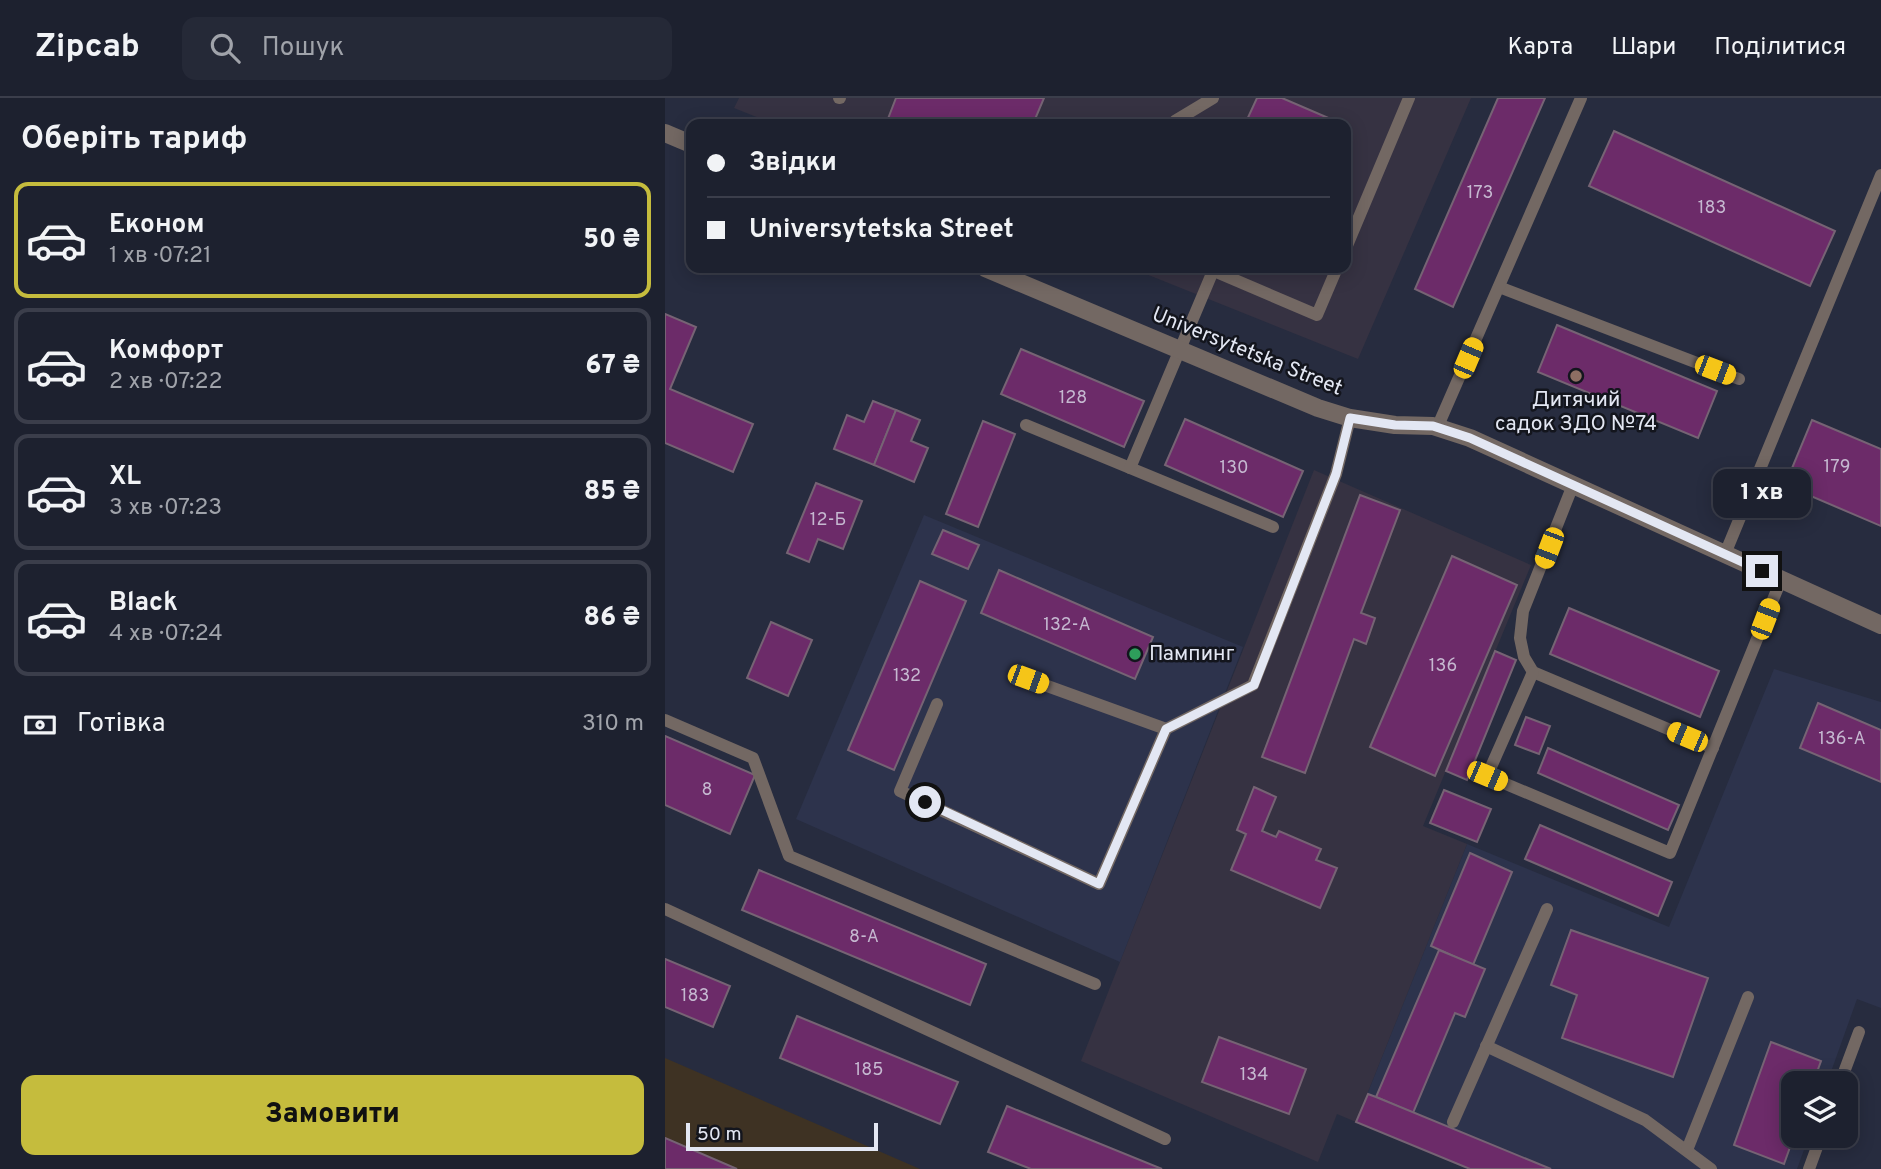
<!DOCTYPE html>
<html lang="uk">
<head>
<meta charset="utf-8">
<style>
	body { margin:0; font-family:Overpass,sans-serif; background:#252937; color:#f1f3f6; height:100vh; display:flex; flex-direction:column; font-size:26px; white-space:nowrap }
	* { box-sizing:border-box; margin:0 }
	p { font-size:23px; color:#a0a3aa }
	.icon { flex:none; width:38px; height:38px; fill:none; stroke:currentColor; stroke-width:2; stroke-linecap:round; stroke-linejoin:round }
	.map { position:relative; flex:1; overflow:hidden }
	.details { display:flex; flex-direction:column; background:#1d212f; width:665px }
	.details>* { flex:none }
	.top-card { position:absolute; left:21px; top:21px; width:665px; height:154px; border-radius:14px; box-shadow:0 4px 18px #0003,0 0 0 2px #3b3e4b; display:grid; align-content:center; height:154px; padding:0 21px; background:#1d212f }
	.buttons { position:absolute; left:1116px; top:973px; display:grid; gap:14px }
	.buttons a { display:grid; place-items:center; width:77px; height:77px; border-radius:14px; background:#1d212f; box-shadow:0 4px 18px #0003,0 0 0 2px #3b3e4b; font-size:35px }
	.scale { position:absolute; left:21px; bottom:18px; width:192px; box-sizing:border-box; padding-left:7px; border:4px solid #e3e7f3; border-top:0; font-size:19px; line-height:24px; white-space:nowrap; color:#e3e7f3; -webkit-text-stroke:5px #13151d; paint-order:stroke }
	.end { position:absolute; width:32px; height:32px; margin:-16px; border:9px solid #e3e7f3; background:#111; box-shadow:0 0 0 4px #111 }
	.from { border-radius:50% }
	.bubble { position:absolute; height:49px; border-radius:14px; background:#1d212f; box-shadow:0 4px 18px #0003,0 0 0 2px #3b3e4b; font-size:23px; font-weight:800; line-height:49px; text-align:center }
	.car { position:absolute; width:21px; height:42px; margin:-21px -10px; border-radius:9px; box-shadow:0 0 5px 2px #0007; background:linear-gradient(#f5c518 24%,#345 0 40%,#f5c518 0 76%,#345 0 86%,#f5c518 0) }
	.top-card b { display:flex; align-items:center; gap:24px; height:66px; font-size:26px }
	.top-card b+b { border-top:2px solid #3b3e4b }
	.top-card i { width:18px; height:18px; background:#f1f3f6 }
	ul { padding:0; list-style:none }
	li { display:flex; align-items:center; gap:21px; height:116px; margin:0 14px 10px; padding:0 7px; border:4px solid #3b3e4b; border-radius:14px }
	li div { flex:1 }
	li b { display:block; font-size:26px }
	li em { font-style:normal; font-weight:800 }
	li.active { border-color:#c5bc3d }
	li>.icon { width:63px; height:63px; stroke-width:1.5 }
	h2 { padding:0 21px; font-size:32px; line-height:84px }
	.pay { display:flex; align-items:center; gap:18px; height:77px; padding:0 21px; font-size:26px }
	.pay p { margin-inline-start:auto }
	.primary-button { display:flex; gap:14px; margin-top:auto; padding:14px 21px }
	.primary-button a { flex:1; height:80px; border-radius:14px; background:#c5bc3d; color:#111; font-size:28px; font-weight:800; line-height:80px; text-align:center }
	header { display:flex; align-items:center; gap:42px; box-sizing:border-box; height:98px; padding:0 35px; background:#1d212f; border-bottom:2px solid #3b3e4b }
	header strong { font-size:33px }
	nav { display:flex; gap:38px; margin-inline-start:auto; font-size:24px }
	.search { width:490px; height:63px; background:#252937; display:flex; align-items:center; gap:18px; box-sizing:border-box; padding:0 24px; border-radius:14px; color:#a0a3aa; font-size:26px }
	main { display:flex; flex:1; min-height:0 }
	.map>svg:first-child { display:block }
</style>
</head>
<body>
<header>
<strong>Zipcab</strong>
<div class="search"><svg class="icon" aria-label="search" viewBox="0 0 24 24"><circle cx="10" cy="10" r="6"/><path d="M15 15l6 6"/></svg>Пошук</div>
<nav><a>Карта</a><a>Шари</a><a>Поділитися</a></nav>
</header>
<main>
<section class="details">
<h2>Оберіть тариф</h2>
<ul>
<li class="active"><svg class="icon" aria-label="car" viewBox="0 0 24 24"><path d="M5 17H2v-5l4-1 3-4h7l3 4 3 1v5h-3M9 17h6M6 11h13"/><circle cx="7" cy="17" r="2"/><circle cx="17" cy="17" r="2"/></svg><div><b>Економ</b><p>1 хв · 07:21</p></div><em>50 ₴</em></li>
<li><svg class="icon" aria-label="car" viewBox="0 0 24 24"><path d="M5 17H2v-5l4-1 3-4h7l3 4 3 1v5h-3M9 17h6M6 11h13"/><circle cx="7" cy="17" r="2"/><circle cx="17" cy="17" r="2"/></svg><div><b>Комфорт</b><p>2 хв · 07:22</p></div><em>67 ₴</em></li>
<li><svg class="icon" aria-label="car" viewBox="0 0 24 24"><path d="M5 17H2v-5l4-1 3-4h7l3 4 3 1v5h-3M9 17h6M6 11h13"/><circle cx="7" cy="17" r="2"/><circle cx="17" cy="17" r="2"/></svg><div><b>XL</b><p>3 хв · 07:23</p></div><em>85 ₴</em></li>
<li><svg class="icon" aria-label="car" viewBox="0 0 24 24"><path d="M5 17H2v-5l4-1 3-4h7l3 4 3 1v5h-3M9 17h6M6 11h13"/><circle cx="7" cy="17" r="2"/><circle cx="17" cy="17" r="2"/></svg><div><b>Black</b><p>4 хв · 07:24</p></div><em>86 ₴</em></li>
</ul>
<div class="pay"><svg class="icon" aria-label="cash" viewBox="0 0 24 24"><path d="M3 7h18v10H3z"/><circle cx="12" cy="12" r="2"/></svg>Готівка<p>310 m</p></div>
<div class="primary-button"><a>Замовити</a></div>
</section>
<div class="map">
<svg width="1216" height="1071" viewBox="0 0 1216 1071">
	<rect width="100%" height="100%" fill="#272c3f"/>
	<g fill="#2d334c">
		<polygon points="259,417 578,549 455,864 131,721"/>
		<polygon points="1109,571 1216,604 1216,910 1192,901 1162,985 1129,985 1129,1038 1144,1038 1132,1071 805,1071 691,1024 802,746 1004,829"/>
	</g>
	<g fill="#363242">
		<polygon points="74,0 806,0 693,261 466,170 681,170 681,26 109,26 69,10"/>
		<polygon points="649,372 866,467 758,728 802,746 691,1024 672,1016 653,1064 416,963"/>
	</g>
	<polygon fill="#3e3223" points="0,960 255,1071 0,1071"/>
	<g fill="#6c2b69" stroke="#766374" stroke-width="2">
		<polygon points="231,0 379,0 368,26 221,26"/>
		<polygon points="592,0 617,0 675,25 580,26"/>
		<polygon points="833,0 880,0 788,209 750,191"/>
		<polygon points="949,33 1170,133 1145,188 924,88"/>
		<polygon points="0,216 31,229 5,291 88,326 68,374 0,345"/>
		<polygon points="892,227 1052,293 1033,340 873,274"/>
		<polygon points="356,251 479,303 459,349 336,296"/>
		<polygon points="208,303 231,312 209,367 169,351 182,317 199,324"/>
		<polygon points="231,312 255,322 246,343 263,350 249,384 209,367"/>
		<polygon points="520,321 638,373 618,419 500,367"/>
		<polygon points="1147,322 1216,351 1216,428 1120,387"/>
		<polygon points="318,323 350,336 313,429 281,416"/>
		<polygon points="151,385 197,403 178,451 153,441 144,464 122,455"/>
		<polygon points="695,397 735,412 696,515 710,520 701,546 689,541 640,675 597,659"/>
		<polygon points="278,432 314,447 303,471 267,456"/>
		<polygon points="787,458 852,487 770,678 705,649"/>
		<polygon points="334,472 488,539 470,581 316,515"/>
		<polygon points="255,483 301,503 229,672 183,652"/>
		<polygon points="904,510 1054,573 1035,619 885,556"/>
		<polygon points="106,524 147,542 123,598 82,580"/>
		<polygon points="830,553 851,562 802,682 781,673"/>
		<polygon points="1153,605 1216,632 1216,684 1135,650"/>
		<polygon points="861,619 885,628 874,656 850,647"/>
		<polygon points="0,638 90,677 65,736 0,707"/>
		<polygon points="883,650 1014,707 1003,732 873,675"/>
		<polygon points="589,689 611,699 597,733 611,739 614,733 656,751 651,762 672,770 655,810 566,772 581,736 572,732"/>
		<polygon points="779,692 826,711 812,744 765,725"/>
		<polygon points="875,727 1007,784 993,818 860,761"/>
		<polygon points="805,755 847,774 808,867 766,848"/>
		<polygon points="94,772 321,866 305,907 77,812"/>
		<polygon points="906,832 1043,880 1008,979 897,940 912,897 886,887"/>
		<polygon points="774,852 820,871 800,919 790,915 748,1015 711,999"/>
		<polygon points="0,861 65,888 48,929 0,909"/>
		<polygon points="132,918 293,984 275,1026 115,960"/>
		<polygon points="554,939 641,971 624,1016 537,984"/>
		<polygon points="1106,944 1156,963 1148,985 1129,985 1129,1038 1119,1066 1069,1047"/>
		<polygon points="703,996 711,999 886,1071 805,1071 691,1024"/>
		<polygon points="342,1008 497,1071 366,1071 323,1054"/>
		<polygon points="0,1040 72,1071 0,1071"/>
	</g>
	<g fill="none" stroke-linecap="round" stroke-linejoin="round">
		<g stroke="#736863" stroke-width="12">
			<polyline points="174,0 175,0"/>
			<polyline points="387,26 388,26"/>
			<polyline points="509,26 510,23 548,0"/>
			<polyline points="681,150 744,0"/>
			<polyline points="542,170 652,217 672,170"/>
			<polyline points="834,189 1074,281"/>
			<polyline points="361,327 608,429"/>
			<polyline points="772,330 916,0"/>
			<polyline points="465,370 548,173"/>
			<polyline points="908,387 858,513 855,540 859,559 868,574 1048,650"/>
			<polyline points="1060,456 1216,77"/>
			<polyline points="868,574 822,678 1005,755 1116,482"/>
			<polyline points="363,581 501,631"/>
			<polyline points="272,606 235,693 434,786 501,631 588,587 671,376 685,320"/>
			<polyline points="0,622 88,660 124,758 430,886"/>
			<polyline points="0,811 500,1041"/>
			<polyline points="821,948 980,1022 1046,1071"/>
			<polyline points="1175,985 1194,934"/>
			<polyline points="788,1024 882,811"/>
			<polyline points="1022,1052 1083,899"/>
			<polyline points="1144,1071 1156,1038"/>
		</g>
		<g stroke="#736863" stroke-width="18">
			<polyline points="0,35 26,46"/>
			<polyline points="320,170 653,310 685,320 730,327 768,328 805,340 1216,527"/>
		</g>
	</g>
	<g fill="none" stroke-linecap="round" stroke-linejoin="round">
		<polyline stroke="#e3e7f3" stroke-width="9" points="260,704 434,786 501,631 589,587 671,376 685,320 730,327 768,328 805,340 1097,473"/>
	</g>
	<circle fill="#8d6e63" stroke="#13151d" stroke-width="2.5" cx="911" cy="278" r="7"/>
	<circle fill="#2e9e5b" stroke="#13151d" stroke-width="2.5" cx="470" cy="556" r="7"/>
	<g text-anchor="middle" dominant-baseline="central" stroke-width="5" stroke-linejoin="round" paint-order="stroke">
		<g font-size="18" fill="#c5b8d0">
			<text x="815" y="95">173</text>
			<text x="1047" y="110">183</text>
			<text x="408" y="300">128</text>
			<text x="1172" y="369">179</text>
			<text x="569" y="370">130</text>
			<text x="163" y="422">12-Б</text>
			<text x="402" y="527">132-А</text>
			<text x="778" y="568">136</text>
			<text x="242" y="578">132</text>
			<text x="1177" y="641">136-А</text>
			<text x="42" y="692">8</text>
			<text x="199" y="839">8-А</text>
			<text x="30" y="898">183</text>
			<text x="204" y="972">185</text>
			<text x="589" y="977">134</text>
		</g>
		<g font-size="21" fill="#e3e7f3" stroke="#13151d">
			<text transform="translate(582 254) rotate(22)">Universytetska Street</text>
		</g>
		<g font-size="21" fill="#e3e7f3" stroke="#13151d">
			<text x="911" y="302">Дитячий<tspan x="911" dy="24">садок ЗДО №74</tspan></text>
			<text x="484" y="556" text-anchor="start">Пампинг</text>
		</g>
	</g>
</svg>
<div class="buttons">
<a><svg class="icon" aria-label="layers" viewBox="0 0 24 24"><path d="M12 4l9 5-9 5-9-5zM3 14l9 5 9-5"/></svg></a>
</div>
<div class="scale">50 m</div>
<i class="end from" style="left:260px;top:704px"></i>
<i class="end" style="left:1097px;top:473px"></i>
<div class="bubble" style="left:1048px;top:371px;width:98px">1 хв</div>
<i class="car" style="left:803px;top:260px;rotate:23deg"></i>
<i class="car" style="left:1050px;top:272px;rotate:111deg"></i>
<i class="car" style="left:884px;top:450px;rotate:201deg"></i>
<i class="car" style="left:1100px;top:521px;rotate:21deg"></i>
<i class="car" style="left:363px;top:581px;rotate:110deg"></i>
<i class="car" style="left:1022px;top:639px;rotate:293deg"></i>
<i class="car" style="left:822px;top:678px;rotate:113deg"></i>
<div class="top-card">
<b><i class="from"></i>Звідки</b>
<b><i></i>Universytetska Street</b>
</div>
</div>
</main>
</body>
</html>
